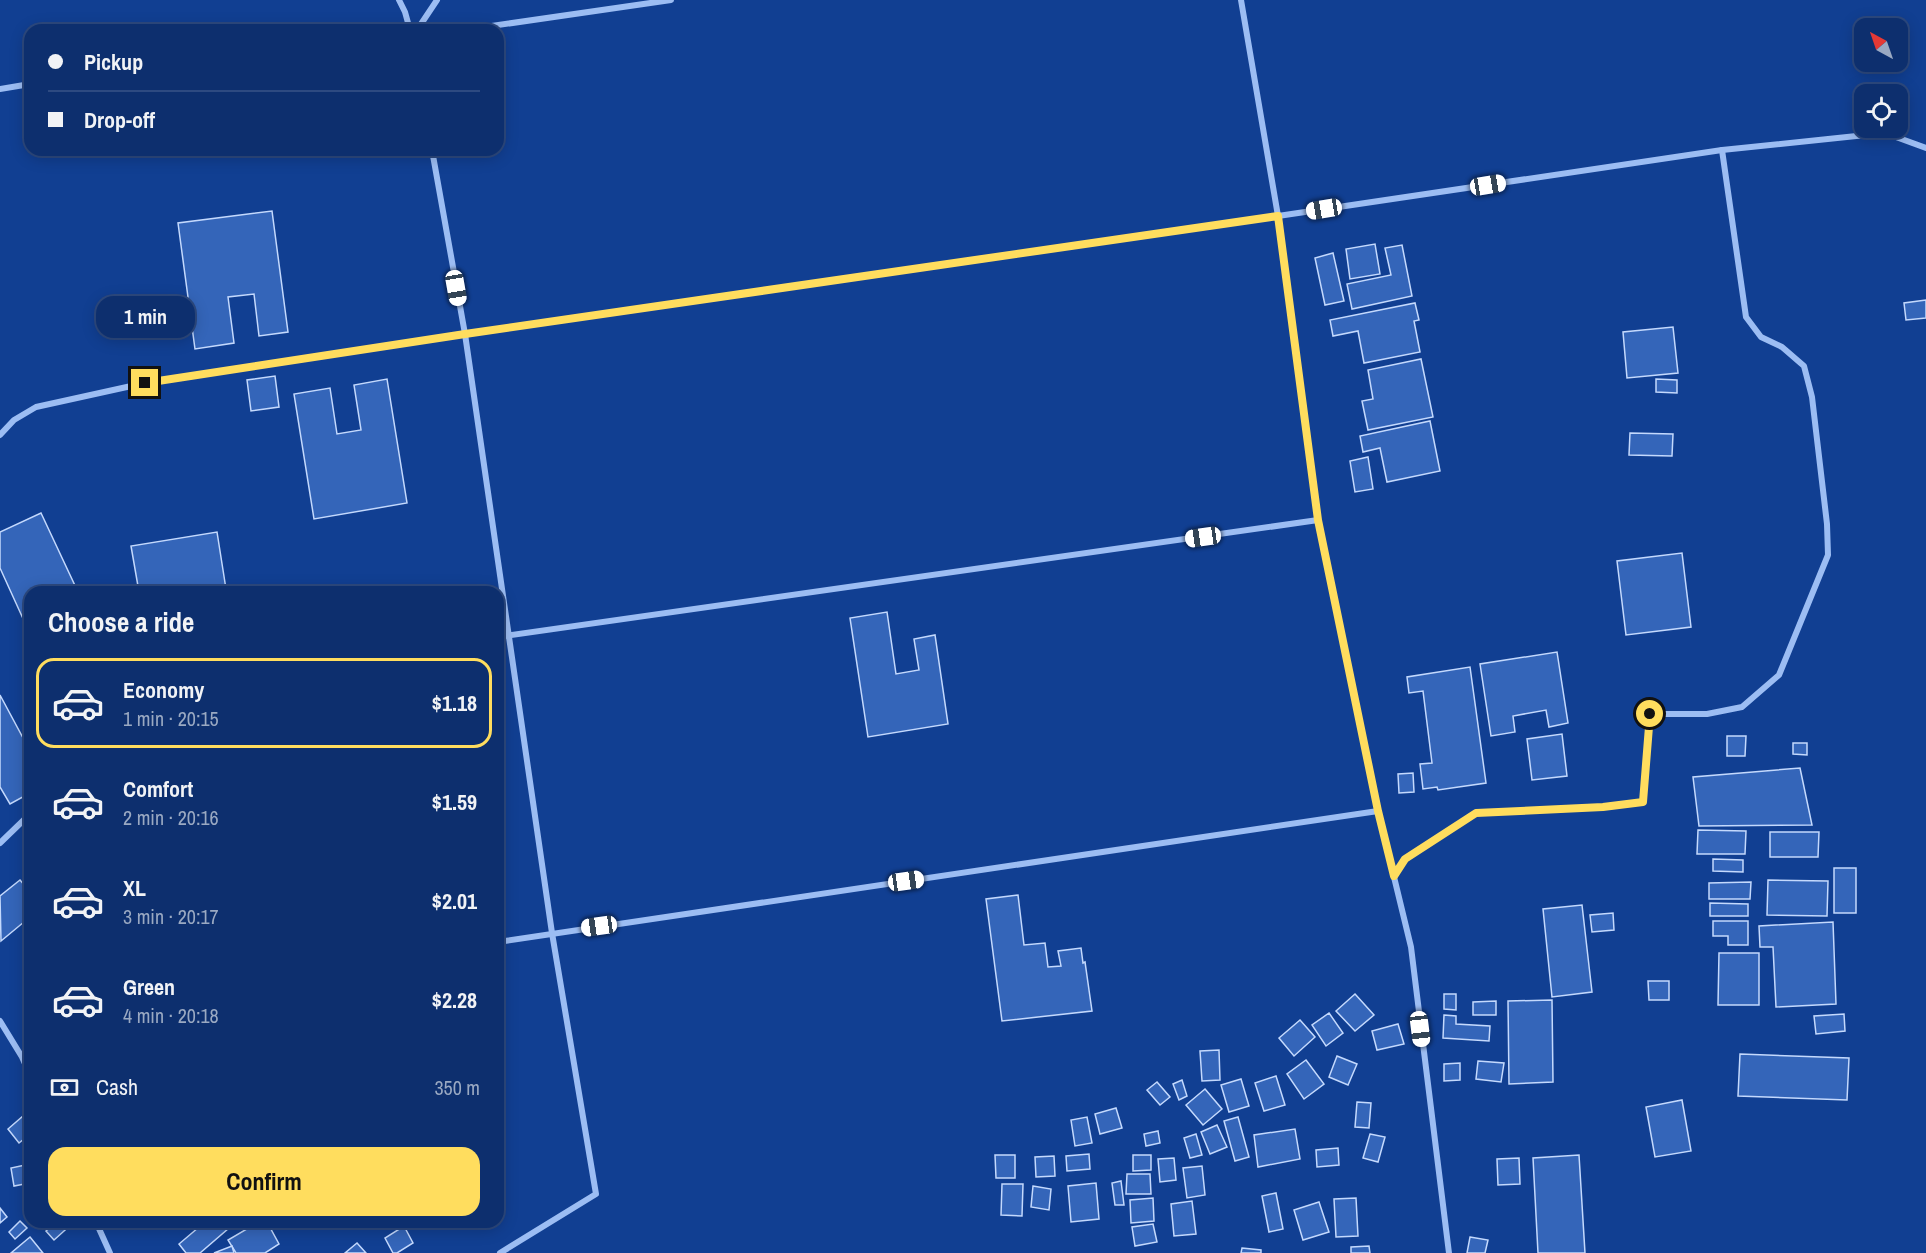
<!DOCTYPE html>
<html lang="en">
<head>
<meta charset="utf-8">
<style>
	body { margin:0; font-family:"Archivo Narrow",sans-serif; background:#163773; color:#f1f3f6; height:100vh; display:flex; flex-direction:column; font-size:22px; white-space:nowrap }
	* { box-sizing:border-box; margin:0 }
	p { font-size:20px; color:#9aa9c2 }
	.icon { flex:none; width:33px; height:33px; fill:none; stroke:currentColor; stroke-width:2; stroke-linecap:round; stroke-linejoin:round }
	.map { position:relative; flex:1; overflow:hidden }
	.details { position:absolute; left:24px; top:586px; width:480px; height:642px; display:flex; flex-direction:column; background:#0d2f6e; border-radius:18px; box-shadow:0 3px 15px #0003,0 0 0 2px #2d4a81 }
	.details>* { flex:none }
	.guide { position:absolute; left:24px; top:24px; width:480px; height:132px; border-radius:18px; box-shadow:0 3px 15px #0003,0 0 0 2px #2d4a81; display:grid; align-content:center; height:132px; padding:0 24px; background:#0d2f6e }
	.needle { width:39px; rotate:320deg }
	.buttons { position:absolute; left:1854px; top:18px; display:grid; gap:12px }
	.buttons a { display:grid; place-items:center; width:54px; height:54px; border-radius:12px; background:#0d2f6e; box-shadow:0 3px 15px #0003,0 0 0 2px #2d4a81; font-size:30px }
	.end { position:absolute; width:27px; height:27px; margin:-14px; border:8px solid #ffdd5e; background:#111; box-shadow:0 0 0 3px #111 }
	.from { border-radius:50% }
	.bubble { position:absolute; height:42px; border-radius:18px; background:#0d2f6e; box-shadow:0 3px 15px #0003,0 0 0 2px #2d4a81; font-size:20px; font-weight:700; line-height:42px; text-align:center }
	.car { position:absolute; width:18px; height:36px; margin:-18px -9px; border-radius:8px; box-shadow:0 0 4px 2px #0007; background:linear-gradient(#fff 24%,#345 0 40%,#fff 0 76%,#345 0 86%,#fff 0) }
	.guide b { display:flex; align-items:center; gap:21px; height:57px; font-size:22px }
	.guide b+b { border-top:2px solid #2d4a81 }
	.guide i { width:15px; height:15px; background:#f1f3f6 }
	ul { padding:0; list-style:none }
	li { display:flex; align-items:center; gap:18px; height:90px; margin:0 12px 9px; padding:0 12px; border:3px solid transparent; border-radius:18px }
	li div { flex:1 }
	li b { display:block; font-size:22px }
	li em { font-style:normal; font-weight:700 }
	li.current { border-color:#ffdd5e }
	li>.icon { width:54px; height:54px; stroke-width:1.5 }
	h2 { padding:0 24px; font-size:27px; line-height:72px }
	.pay { display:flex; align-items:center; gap:15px; height:66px; padding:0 24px; font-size:22px }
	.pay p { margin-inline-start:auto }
	.action { display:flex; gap:12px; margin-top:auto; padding:12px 24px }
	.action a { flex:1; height:69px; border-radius:18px; background:#ffdd5e; color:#111; font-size:24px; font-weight:700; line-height:69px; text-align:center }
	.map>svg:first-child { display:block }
</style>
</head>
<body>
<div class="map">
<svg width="1926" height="1253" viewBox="0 0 1926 1253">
	<rect width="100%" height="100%" fill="#113f92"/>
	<g fill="#3465b9" stroke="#c4d9fd" stroke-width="1.5">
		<polygon points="272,211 288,332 259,336 254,294 228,297 234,343 195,349 178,223"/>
		<polygon points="1375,244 1380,274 1350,279 1346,249"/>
		<polygon points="1402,245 1412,296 1352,309 1347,284 1391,275 1385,248"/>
		<polygon points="1333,253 1344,301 1325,305 1315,258"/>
		<polygon points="1926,300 1926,318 1906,320 1904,303"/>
		<polygon points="1415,303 1419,320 1414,321 1420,352 1364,363 1358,331 1333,336 1330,320"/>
		<polygon points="1673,327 1678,373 1627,378 1623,332"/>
		<polygon points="1421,359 1433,417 1368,430 1362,401 1373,399 1368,370"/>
		<polygon points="275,376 279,407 251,411 247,380"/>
		<polygon points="387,379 407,503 314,519 294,394 330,388 337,434 361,430 354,385"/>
		<polygon points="1656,379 1677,380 1677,393 1656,392"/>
		<polygon points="1430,421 1440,471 1387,482 1380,448 1363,452 1360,436"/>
		<polygon points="1630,433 1673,434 1672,456 1629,455"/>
		<polygon points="1368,457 1373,489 1355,492 1350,461"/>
		<polygon points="41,513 78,592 30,592 30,634 0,568 0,532"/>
		<polygon points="217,532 226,589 206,592 139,592 131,546"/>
		<polygon points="1682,553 1691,627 1626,635 1617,561"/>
		<polygon points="887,612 896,674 919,670 914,639 935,635 948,724 868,737 850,618"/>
		<polygon points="1557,652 1568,723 1549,727 1546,710 1513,716 1515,732 1491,736 1480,664"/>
		<polygon points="1470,667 1486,783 1438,790 1437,787 1423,789 1420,764 1432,763 1423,691 1409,693 1407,677"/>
		<polygon points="0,695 30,751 30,793 10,804 0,787"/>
		<polygon points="1562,734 1567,776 1532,780 1527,739"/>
		<polygon points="1727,736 1746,736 1745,756 1727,756"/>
		<polygon points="1793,743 1807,743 1807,755 1793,754"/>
		<polygon points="1800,768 1812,825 1699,826 1693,777"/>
		<polygon points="1413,773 1414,792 1399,793 1398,774"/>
		<polygon points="1698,830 1746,831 1745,854 1697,854"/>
		<polygon points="1770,832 1819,832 1818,857 1770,857"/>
		<polygon points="1713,859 1743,860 1743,872 1713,871"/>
		<rect x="1834" y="868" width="22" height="45"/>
		<polygon points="20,880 30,892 30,917 1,941 0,896"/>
		<polygon points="1768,880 1828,881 1827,916 1767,915"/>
		<polygon points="1751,882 1750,899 1709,899 1709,883"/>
		<polygon points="1018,895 1024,945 1045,943 1048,967 1061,966 1058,951 1081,948 1083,963 1085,962 1092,1011 1002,1021 986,899"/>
		<polygon points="1710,903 1748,904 1748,916 1710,916"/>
		<polygon points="1582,905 1592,992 1552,997 1543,909"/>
		<polygon points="1613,913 1614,930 1592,932 1590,915"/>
		<polygon points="1713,921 1748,921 1748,945 1728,945 1728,936 1713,936"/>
		<polygon points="1833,922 1836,1004 1776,1007 1773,947 1760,947 1759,926"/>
		<polygon points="1719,953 1759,953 1759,1005 1718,1005"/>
		<polygon points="1648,981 1669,981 1669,1000 1649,1000"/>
		<polygon points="1355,994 1374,1015 1355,1031 1336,1011"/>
		<polygon points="1444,994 1456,994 1456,1010 1444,1009"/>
		<polygon points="1552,1000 1553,1082 1509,1084 1508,1001"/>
		<polygon points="1496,1001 1496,1015 1473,1015 1473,1002"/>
		<polygon points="1329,1013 1343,1033 1326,1046 1312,1025"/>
		<polygon points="1844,1014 1845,1031 1816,1034 1814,1016"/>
		<polygon points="1444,1015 1456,1016 1456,1024 1490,1026 1489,1041 1443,1038"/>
		<polygon points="1300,1020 1315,1037 1294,1056 1279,1038"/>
		<polygon points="1398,1024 1404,1044 1377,1050 1372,1031"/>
		<polygon points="1219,1050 1220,1080 1202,1081 1200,1051"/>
		<polygon points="1740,1054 1849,1058 1847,1100 1738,1096"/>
		<polygon points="1337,1056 1357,1064 1348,1085 1329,1077"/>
		<polygon points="1306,1060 1324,1084 1304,1099 1287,1074"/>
		<polygon points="1478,1061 1504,1063 1501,1082 1476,1079"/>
		<polygon points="1460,1063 1460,1080 1444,1081 1444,1064"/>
		<polygon points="1276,1076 1285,1105 1264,1111 1255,1083"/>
		<polygon points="1241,1079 1249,1106 1229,1112 1221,1085"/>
		<polygon points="1182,1080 1187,1096 1179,1100 1173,1084"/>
		<polygon points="1157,1082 1170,1097 1160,1105 1147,1090"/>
		<polygon points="1205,1089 1222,1109 1203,1125 1186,1105"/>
		<polygon points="1682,1100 1691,1151 1655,1157 1646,1107"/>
		<polygon points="1357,1102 1371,1103 1369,1128 1355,1127"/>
		<polygon points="1116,1108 1122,1128 1100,1134 1095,1114"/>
		<polygon points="30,1110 30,1134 19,1143 8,1129"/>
		<polygon points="1087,1117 1092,1143 1075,1146 1071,1120"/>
		<polygon points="1238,1117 1249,1157 1235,1161 1224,1121"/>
		<polygon points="1217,1125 1227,1147 1210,1154 1201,1132"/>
		<polygon points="1295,1129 1300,1159 1258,1167 1254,1135"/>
		<polygon points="1158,1131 1160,1143 1146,1146 1144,1134"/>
		<polygon points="1196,1134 1202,1155 1190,1158 1184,1138"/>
		<polygon points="1370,1134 1385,1137 1378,1162 1363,1158"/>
		<polygon points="1338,1148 1339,1165 1317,1167 1316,1150"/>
		<polygon points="1089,1154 1090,1169 1067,1171 1066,1156"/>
		<polygon points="995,1155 1015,1155 1015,1178 996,1178"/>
		<polygon points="1133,1155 1151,1155 1151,1170 1133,1171"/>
		<polygon points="1579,1155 1585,1253 1538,1253 1533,1158"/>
		<polygon points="1054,1156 1055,1176 1036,1177 1035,1157"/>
		<polygon points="1174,1158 1176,1180 1160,1182 1158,1159"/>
		<polygon points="1519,1158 1520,1184 1498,1185 1497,1159"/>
		<polygon points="30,1164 30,1183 14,1186 11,1168"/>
		<polygon points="1202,1166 1205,1195 1187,1198 1183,1168"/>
		<polygon points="1127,1174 1150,1174 1151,1194 1126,1194"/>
		<polygon points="1121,1181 1124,1205 1115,1205 1112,1183"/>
		<polygon points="1096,1183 1099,1219 1071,1222 1068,1186"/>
		<polygon points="1002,1184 1023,1184 1022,1216 1001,1215"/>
		<polygon points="1033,1186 1051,1189 1049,1210 1031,1207"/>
		<polygon points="1276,1193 1283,1229 1269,1232 1262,1196"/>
		<polygon points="1153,1198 1154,1221 1131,1223 1130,1200"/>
		<polygon points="1356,1198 1358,1236 1336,1237 1334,1199"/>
		<polygon points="1192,1201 1196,1234 1174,1236 1171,1204"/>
		<polygon points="1319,1202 1329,1232 1303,1240 1294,1210"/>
		<polygon points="0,1208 7,1217 0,1223"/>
		<polygon points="20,1221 27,1228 15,1239 9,1232"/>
		<polygon points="57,1222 73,1223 54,1240 46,1231"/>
		<polygon points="205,1222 236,1222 200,1253 186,1253 179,1244"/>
		<polygon points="259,1222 267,1222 279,1244 265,1253 236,1253 228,1240"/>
		<polygon points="1153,1224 1157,1242 1135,1246 1132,1227"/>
		<polygon points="404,1226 413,1243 397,1253 393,1253 385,1238"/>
		<polygon points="30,1237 43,1253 11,1253"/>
		<polygon points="1470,1237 1488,1240 1485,1253 1467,1253"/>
		<polygon points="357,1243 366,1253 345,1253"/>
		<polygon points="232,1246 234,1253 214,1253"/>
		<polygon points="1369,1246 1370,1253 1351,1253 1351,1247"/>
		<polygon points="1242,1248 1261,1250 1261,1253 1241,1253"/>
	</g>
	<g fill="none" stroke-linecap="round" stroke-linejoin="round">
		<g stroke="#9cbdf3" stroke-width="6">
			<polyline points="399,0 405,12 410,30"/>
			<polyline points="1241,0 1278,216 1318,520 1378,811 1411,947 1449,1253"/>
			<polyline points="417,30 437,0"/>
			<polyline points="464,30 671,0"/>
			<polyline points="0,89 30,84"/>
			<polyline points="432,150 465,334 552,933 596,1194 500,1253"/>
			<polyline points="0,435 14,420 36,407 145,383 465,334 1278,216 1722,150 1885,133 1926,148"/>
			<polyline points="498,637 1318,520"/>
			<polyline points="0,843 30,814"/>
			<polyline points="1394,876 1405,859 1476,813 1603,807 1643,802 1650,714 1707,714 1742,707 1779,675 1828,555 1827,524 1812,397 1804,366 1782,347 1761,337 1746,317 1722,150"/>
			<polyline points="498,942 1378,811"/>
			<polyline points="0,1021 22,1057 30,1075"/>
			<polyline points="96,1222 110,1253"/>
		</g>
	</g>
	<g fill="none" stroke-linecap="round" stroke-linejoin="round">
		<polyline stroke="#ffdd5e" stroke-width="8" points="145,383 465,334 1278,216 1318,520 1378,811 1394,876 1405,859 1476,813 1603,807 1643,802 1650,714"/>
	</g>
</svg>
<div class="buttons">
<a><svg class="needle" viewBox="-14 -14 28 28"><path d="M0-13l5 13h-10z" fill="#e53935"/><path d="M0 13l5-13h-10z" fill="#9aa9c2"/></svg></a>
<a><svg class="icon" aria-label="locate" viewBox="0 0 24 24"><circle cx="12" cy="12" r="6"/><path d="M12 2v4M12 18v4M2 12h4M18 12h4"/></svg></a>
</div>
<i class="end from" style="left:1650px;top:714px"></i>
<i class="end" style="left:145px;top:383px"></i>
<div class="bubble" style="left:96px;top:296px;width:99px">1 min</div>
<i class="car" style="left:1488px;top:185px;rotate:81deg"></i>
<i class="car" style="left:1324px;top:209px;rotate:261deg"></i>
<i class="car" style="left:456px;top:288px;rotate:170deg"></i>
<i class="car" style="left:1203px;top:537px;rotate:262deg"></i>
<i class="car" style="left:906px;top:881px;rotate:82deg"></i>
<i class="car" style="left:599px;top:926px;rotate:262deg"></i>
<i class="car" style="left:1420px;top:1029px;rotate:173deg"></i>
<div class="guide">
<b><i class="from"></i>Pickup</b>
<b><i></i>Drop-off</b>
</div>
<section class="details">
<h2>Choose a ride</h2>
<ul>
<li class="current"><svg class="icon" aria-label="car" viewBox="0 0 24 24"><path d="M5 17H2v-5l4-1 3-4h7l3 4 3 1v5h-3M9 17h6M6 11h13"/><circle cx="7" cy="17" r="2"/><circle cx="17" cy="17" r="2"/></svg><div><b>Economy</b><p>1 min · 20:15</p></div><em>$1.18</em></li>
<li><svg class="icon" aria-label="car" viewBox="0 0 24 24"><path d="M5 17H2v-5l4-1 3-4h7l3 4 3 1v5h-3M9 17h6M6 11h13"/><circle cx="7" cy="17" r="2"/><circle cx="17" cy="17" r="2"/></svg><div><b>Comfort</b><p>2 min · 20:16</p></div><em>$1.59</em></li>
<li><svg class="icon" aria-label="car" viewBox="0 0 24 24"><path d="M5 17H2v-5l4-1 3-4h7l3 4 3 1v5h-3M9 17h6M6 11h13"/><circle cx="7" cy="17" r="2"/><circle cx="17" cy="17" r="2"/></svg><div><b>XL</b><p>3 min · 20:17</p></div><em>$2.01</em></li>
<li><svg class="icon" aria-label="car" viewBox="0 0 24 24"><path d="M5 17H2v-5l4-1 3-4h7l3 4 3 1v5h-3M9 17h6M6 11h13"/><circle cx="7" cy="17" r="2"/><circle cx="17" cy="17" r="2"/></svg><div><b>Green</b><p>4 min · 20:18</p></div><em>$2.28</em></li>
</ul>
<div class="pay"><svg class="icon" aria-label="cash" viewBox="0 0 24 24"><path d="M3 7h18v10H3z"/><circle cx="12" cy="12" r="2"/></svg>Cash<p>350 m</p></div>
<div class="action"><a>Confirm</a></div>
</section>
</div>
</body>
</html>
